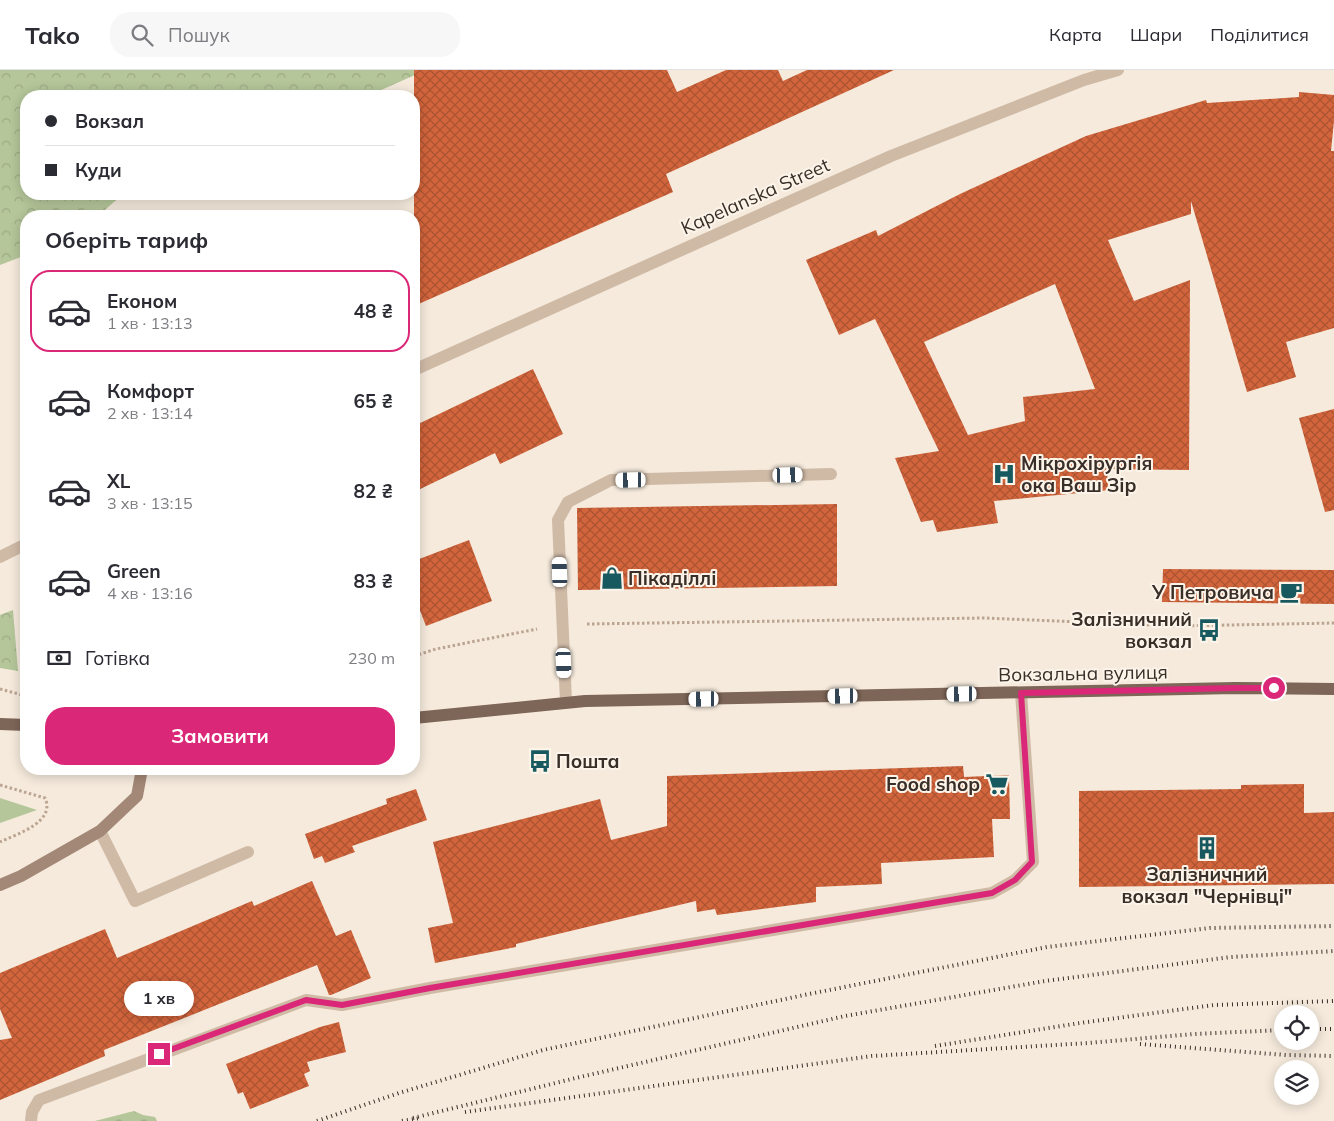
<!DOCTYPE html>
<html lang="uk">
<head>
<meta charset="utf-8">
<style>
	body { margin:0; font-family:Mulish,sans-serif; background:#f7f7f7; color:#2b2b33; height:100vh; display:flex; flex-direction:column; font-size:19px; white-space:nowrap }
	* { box-sizing:border-box; margin:0 }
	p { font-size:16px; color:#7c7c81 }
	.icon { flex:none; width:28px; height:28px; fill:none; stroke:currentColor; stroke-width:2; stroke-linecap:round; stroke-linejoin:round }
	.map { position:relative; flex:1; overflow:hidden }
	.panel { position:absolute; left:20px; top:140px; width:400px; height:565px; display:flex; flex-direction:column; background:#fff; border-radius:20px; box-shadow:0 2px 12px #0003 }
	.panel>* { flex:none }
	.hud { position:absolute; left:20px; top:20px; width:400px; height:110px; border-radius:20px; box-shadow:0 2px 12px #0003; display:grid; align-content:center; height:110px; padding:0 25px; background:#fff }
	.tools { position:absolute; left:1274px; top:935px; display:grid; gap:10px }
	.tools a { display:grid; place-items:center; width:45px; height:45px; border-radius:50%; background:#fff; box-shadow:0 2px 12px #0003; font-size:25px }
	.end { position:absolute; width:22px; height:22px; margin:-11px; border:6px solid #db2777; background:#fff; box-shadow:0 0 0 2px #fff }
	.from { border-radius:50% }
	.bubble { position:absolute; height:35px; border-radius:18px; background:#fff; box-shadow:0 2px 12px #0003; font-size:16px; font-weight:700; line-height:35px; text-align:center }
	.car { position:absolute; width:15px; height:30px; margin:-15px -8px; border-radius:6px; box-shadow:0 0 4px 1px #0007; background:linear-gradient(#fff 24%,#345 0 40%,#fff 0 76%,#345 0 86%,#fff 0) }
	.hud b { display:flex; align-items:center; gap:18px; height:48px; font-size:19px }
	.hud b+b { border-top:1px solid #e1e1e2 }
	.hud i { width:12px; height:12px; background:#2b2b33 }
	ul { padding:0; list-style:none }
	li { display:flex; align-items:center; gap:15px; height:82px; margin:0 10px 8px; padding:0 15px; border:2px solid transparent; border-radius:20px }
	li div { flex:1 }
	li b { display:block; font-size:19px }
	li em { font-style:normal; font-weight:700 }
	li.active { border-color:#db2777 }
	li>.icon { width:45px; height:45px; stroke-width:1.5 }
	h2 { padding:0 25px; font-size:22px; line-height:60px }
	.pay { display:flex; align-items:center; gap:12px; height:55px; padding:0 25px; font-size:19px }
	.pay p { margin-inline-start:auto }
	.action { display:flex; gap:10px; margin-top:auto; padding:10px 25px }
	.action a { flex:1; height:58px; border-radius:20px; background:#db2777; color:#fff; font-size:20px; font-weight:700; line-height:58px; text-align:center }
	header { display:flex; align-items:center; gap:30px; box-sizing:border-box; height:70px; padding:0 25px; background:#fff; border-bottom:1px solid #e1e1e2 }
	header strong { font-size:24px }
	nav { display:flex; gap:28px; margin-inline-start:auto; font-size:18px }
	.search { width:350px; height:45px; background:#f7f7f7; display:flex; align-items:center; gap:12px; box-sizing:border-box; padding:0 18px; border-radius:20px; color:#7c7c81; font-size:19px }
	.map>svg:first-child { display:block }
</style>
</head>
<body>
<header>
<strong>Tako</strong>
<div class="search"><svg class="icon" aria-label="search" viewBox="0 0 24 24"><circle cx="10" cy="10" r="6"/><path d="M15 15l6 6"/></svg>Пошук</div>
<nav><a>Карта</a><a>Шари</a><a>Поділитися</a></nav>
</header>
<div class="map">
<svg width="1334" height="1051" viewBox="0 0 1334 1051">
	<defs>
		<pattern id="forest-crowns" width="20" height="18" patternUnits="userSpaceOnUse" patternTransform="scale(1.25)"><rect width="20" height="18" fill="#b5c69a"/><path d="M2 6a3 3 0 1 1 6 0M12 15a3 3 0 1 1 6 0" fill="none" stroke="#9caa85"/></pattern>
		<pattern id="building-cross-hatch" width="8" height="8" patternUnits="userSpaceOnUse" patternTransform="scale(1.25)"><rect width="8" height="8" fill="#d3653c"/><path d="M0 0l8 8M0 8l8-8" fill="none" stroke="#ac5432"/></pattern>
	</defs>
	<rect width="100%" height="100%" fill="#f5eadc"/>
	<polygon fill="#b5c69a" points="0,728 37,740 0,753"/>
	<g fill="url(#forest-crowns)">
		<polygon points="0,0 426,0 368,26 26,26 26,124 123,124 98,146 26,146 26,185 0,195"/>
		<polygon points="13,540 18,601 0,598 0,545"/>
		<polygon points="134,1041 143,1045 155,1047 157,1051 95,1051"/>
	</g>
	<g fill="url(#building-cross-hatch)" fill-rule="evenodd">
		<polygon points="414,0 667,0 677,22 726,0 778,0 783,11 807,0 894,0 666,104 673,122 414,236"/>
		<path d="M1299,22L1334,25V51L1331,81H1334V258L1286,272L1296,307L1247,322L1191,131V144L1108,170L1134,231L1190,210L1189,400L1106,399L1110,420L994,431L998,453L937,462L933,450L921,452L895,388L939,381L875,249L839,265L806,190L876,160L878,166L960,124L1086,66L1206,30L1207,33L1299,27ZM1055,214L1095,319L1023,327L1025,351L968,365L924,272Z"/>
		<polygon points="533,299 563,364 500,394 495,383 414,422 414,356"/>
		<polygon points="1334,339 1334,440 1325,442 1299,348"/>
		<polygon points="837,434 837,516 578,520 577,438"/>
		<polygon points="469,470 492,531 426,556 414,525 414,491"/>
		<polygon points="1163,499 1334,500 1334,534 1162,532"/>
		<polygon points="963,696 964,707 1009,705 1010,749 992,749 994,787 881,793 882,814 816,817 816,832 717,845 715,839 697,842 696,831 516,874 516,877 435,893 428,858 453,853 433,772 600,729 611,770 667,756 667,706"/>
		<polygon points="1304,714 1304,743 1334,742 1334,814 1079,817 1079,721 1241,719 1241,715"/>
		<polygon points="416,719 427,750 352,776 355,782 325,793 322,786 314,789 305,764 387,734 386,729"/>
		<polygon points="312,811 336,866 351,860 371,908 331,925 329,925 317,895 104,980 105,986 0,1030 0,970 12,968 0,939 0,903 105,859 117,888 252,831 254,836"/>
		<polygon points="339,952 346,982 307,992 310,1001 304,1004 309,1016 250,1039 243,1022 238,1024 226,994 320,957"/>
	</g>
	<g fill="none" stroke-linecap="round" stroke-linejoin="round">
		<g stroke="#bba490" stroke-width="3" stroke-dasharray="2.5 2.5" stroke-linecap="butt">
			<polyline points="23,505 23,537 26,582"/>
			<polyline points="587,554 984,548 1177,556 1334,553"/>
			<polyline points="414,586 436,579 537,559"/>
			<polyline points="0,619 26,626"/>
			<path d="M0,715L45,728C56,752 17,764 0,772"/>
		</g>
		<g stroke="#cfbaa6" stroke-width="12">
			<polyline points="566,632 558,450 568,432 611,410 831,404"/>
			<polyline points="100,761 135,831 248,782"/>
			<polyline points="31,1051 32,1042 39,1030 306,930 342,935 430,918 992,823 1015,810 1033,792 1021,623"/>
		</g>
		<g stroke="#cfbaa6" stroke-width="12">
			<polyline points="414,300 891,86 1084,10 1118,0"/>
			<polyline points="0,487 26,474"/>
		</g>
		<polyline stroke="#a38877" stroke-width="12" points="0,815 21,806 100,761 137,726 142,699"/>
		<g stroke="#7d6557" stroke-width="12">
			<polyline points="414,648 585,631 1235,618 1334,619"/>
			<polyline points="0,654 26,655"/>
		</g>
		<g stroke="#3a2e28" stroke-width="4" stroke-dasharray="1 4" stroke-linecap="butt">
			<polyline points="1310,959 1334,959"/>
			<polyline points="1140,974 1286,985 1334,986"/>
			<polyline points="935,976 1080,953 1214,935 1334,931"/>
			<polyline points="465,1042 872,986 1088,973 1194,964 1282,960"/>
			<polyline points="413,1048 580,1007 845,946 1045,911 1231,887 1334,881"/>
			<polyline points="317,1051 399,1023 543,980 809,924 1047,877 1210,858 1334,856"/>
			<polyline points="402,1051 420,1048"/>
		</g>
	</g>
	<g fill="none" stroke-linecap="round" stroke-linejoin="round">
		<polyline stroke="#db2777" stroke-width="6" points="159,984 306,930 342,935 430,918 992,823 1015,810 1032,792 1021,623 1235,618 1274,618"/>
	</g>
	<defs>
		<symbol id="hospital-bare" viewBox="-9 -9 18 18"><path d="M-5-5h3v3.5h4V-5h3V5h-3V1.5h-4V5h-3Z" fill="#185960" stroke="#fcf4e9" stroke-width="2.5" paint-order="stroke"/></symbol>
		<symbol id="shop-bare" viewBox="-9 -9 18 18"><path d="M-5-2.5h2.3a2.7 3.5 0 0 1 5.4 0H5L5.5 6h-11ZM-1.5-2.5h3a1.5 2.3 0 0 0-3 0Z" fill="#185960" stroke="#fcf4e9" stroke-width="2.5" paint-order="stroke"/></symbol>
		<symbol id="cafe-bare" viewBox="-9 -9 18 18"><path d="M-5.5-4.5H6V0H3Q3 3.5 0 3.5H-2.5Q-5.5 3.5-5.5 0ZM3-3.2v2h1.7v-2ZM-6 4.5H4V6H-6Z" fill="#185960" stroke="#fcf4e9" stroke-width="2.5" paint-order="stroke"/></symbol>
		<symbol id="bus-bare" viewBox="-9 -9 18 18"><path d="M-5-6H5V4H4V6H2V4H-2V6H-4V4H-5ZM-3.5-4V0h7V-4ZM-3.5 1.2v1.5H-2V1.2ZM2 1.2v1.5H3.5V1.2Z" fill="#185960" stroke="#fcf4e9" stroke-width="2.5" paint-order="stroke"/></symbol>
		<symbol id="supermarket-bare" viewBox="-9 -9 18 18"><path d="M-6-5.5h2.5l.6 2H6L4.5 2H-2.5L-4.4-4H-6ZM-1.5 3.2a1.3 1.3 0 1 0 .1 0ZM3 3.2a1.3 1.3 0 1 0 .1 0Z" fill="#185960" stroke="#fcf4e9" stroke-width="2.5" paint-order="stroke"/></symbol>
		<symbol id="building-bare" viewBox="-9 -9 18 18"><path d="M-4-6H4V6H1V3H-1V6H-4ZM-2.5-4.3h1.7v1.8h-1.7ZM.8-4.3h1.7v1.8H.8ZM-2.5-1h1.7V.8h-1.7ZM.8-1h1.7V.8H.8Z" fill="#185960" stroke="#fcf4e9" stroke-width="2.5" paint-order="stroke"/></symbol>
	</defs>
	<g fill-rule="evenodd">
		<use href="#hospital-bare" x="988" y="388" width="32" height="32"/>
		<use href="#shop-bare" x="596" y="492" width="32" height="32"/>
		<use href="#cafe-bare" x="1275" y="506" width="32" height="32"/>
		<use href="#bus-bare" x="1193" y="544" width="32" height="32"/>
		<use href="#bus-bare" x="524" y="675" width="32" height="32"/>
		<use href="#supermarket-bare" x="981" y="698" width="32" height="32"/>
		<use href="#building-bare" x="1191" y="762" width="32" height="32"/>
	</g>
	<g text-anchor="middle" dominant-baseline="central" stroke-width="4" stroke-linejoin="round" paint-order="stroke">
		<g font-size="19" fill="#3a2e28" stroke="#fcf4e9">
			<text transform="translate(755 126) rotate(-24)">Kapelanska Street</text>
			<text transform="translate(1083 603) rotate(-1)">Вокзальна вулиця</text>
		</g>
		<g font-size="19" font-weight="bold" fill="#3a2e28" stroke="#fcf4e9" text-anchor="start">
			<text x="1021" y="393">Мікрохірургія<tspan x="1021" dy="22">ока Ваш Зір</tspan></text>
			<text x="628" y="508">Пікаділлі</text>
			<text x="1274" y="522" text-anchor="end">У Петровича</text>
			<text x="1192" y="549" text-anchor="end">Залізничний<tspan x="1192" dy="22">вокзал</tspan></text>
			<text x="556" y="691">Пошта</text>
			<text x="980" y="714" text-anchor="end">Food shop</text>
			<text x="1207" y="804" text-anchor="middle">Залізничний<tspan x="1207" dy="22">вокзал "Чернівці"</tspan></text>
		</g>
	</g>
</svg>
<div class="tools">
<a><svg class="icon" aria-label="locate" viewBox="0 0 24 24"><circle cx="12" cy="12" r="6"/><path d="M12 2v4M12 18v4M2 12h4M18 12h4"/></svg></a>
<a><svg class="icon" aria-label="layers" viewBox="0 0 24 24"><path d="M12 4l9 5-9 5-9-5zM3 14l9 5 9-5"/></svg></a>
</div>
<i class="end from" style="left:1274px;top:618px"></i>
<i class="end" style="left:159px;top:984px"></i>
<div class="bubble" style="left:124px;top:911px;width:70px">1 хв</div>
<i class="car" style="left:788px;top:405px;rotate:88deg"></i>
<i class="car" style="left:631px;top:410px;rotate:269deg"></i>
<i class="car" style="left:560px;top:502px;rotate:358deg"></i>
<i class="car" style="left:564px;top:593px;rotate:177deg"></i>
<i class="car" style="left:962px;top:624px;rotate:269deg"></i>
<i class="car" style="left:843px;top:626px;rotate:269deg"></i>
<i class="car" style="left:704px;top:629px;rotate:269deg"></i>
<div class="hud">
<b><i class="from"></i>Вокзал</b>
<b><i></i>Куди</b>
</div>
<section class="panel">
<h2>Оберіть тариф</h2>
<ul>
<li class="active"><svg class="icon" aria-label="car" viewBox="0 0 24 24"><path d="M5 17H2v-5l4-1 3-4h7l3 4 3 1v5h-3M9 17h6M6 11h13"/><circle cx="7" cy="17" r="2"/><circle cx="17" cy="17" r="2"/></svg><div><b>Економ</b><p>1 хв · 13:13</p></div><em>48 ₴</em></li>
<li><svg class="icon" aria-label="car" viewBox="0 0 24 24"><path d="M5 17H2v-5l4-1 3-4h7l3 4 3 1v5h-3M9 17h6M6 11h13"/><circle cx="7" cy="17" r="2"/><circle cx="17" cy="17" r="2"/></svg><div><b>Комфорт</b><p>2 хв · 13:14</p></div><em>65 ₴</em></li>
<li><svg class="icon" aria-label="car" viewBox="0 0 24 24"><path d="M5 17H2v-5l4-1 3-4h7l3 4 3 1v5h-3M9 17h6M6 11h13"/><circle cx="7" cy="17" r="2"/><circle cx="17" cy="17" r="2"/></svg><div><b>XL</b><p>3 хв · 13:15</p></div><em>82 ₴</em></li>
<li><svg class="icon" aria-label="car" viewBox="0 0 24 24"><path d="M5 17H2v-5l4-1 3-4h7l3 4 3 1v5h-3M9 17h6M6 11h13"/><circle cx="7" cy="17" r="2"/><circle cx="17" cy="17" r="2"/></svg><div><b>Green</b><p>4 хв · 13:16</p></div><em>83 ₴</em></li>
</ul>
<div class="pay"><svg class="icon" aria-label="cash" viewBox="0 0 24 24"><path d="M3 7h18v10H3z"/><circle cx="12" cy="12" r="2"/></svg>Готівка<p>230 m</p></div>
<div class="action"><a>Замовити</a></div>
</section>
</div>
</body>
</html>
